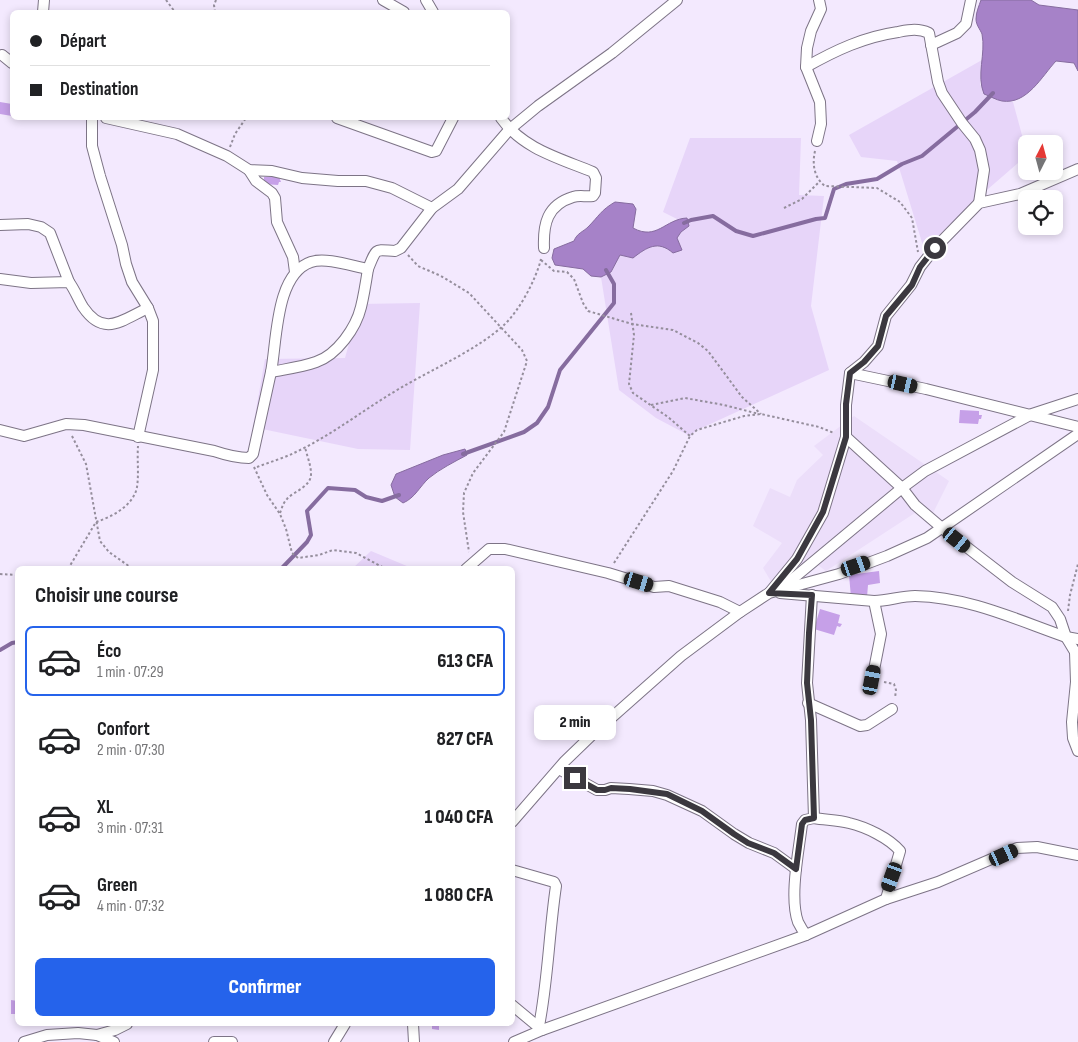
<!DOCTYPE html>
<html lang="fr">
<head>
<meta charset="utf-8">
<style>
	body { margin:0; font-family:"Sofia Sans Condensed",sans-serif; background:#f2f2f2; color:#202124; height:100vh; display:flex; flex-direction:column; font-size:19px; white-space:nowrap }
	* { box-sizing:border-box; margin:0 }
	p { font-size:16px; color:#757577 }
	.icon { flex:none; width:28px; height:28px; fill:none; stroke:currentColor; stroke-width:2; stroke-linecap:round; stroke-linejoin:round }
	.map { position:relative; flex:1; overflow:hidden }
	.side { position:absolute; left:15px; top:566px; width:500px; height:460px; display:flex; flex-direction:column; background:#fff; border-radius:8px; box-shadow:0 2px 8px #0003 }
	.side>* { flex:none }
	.banner { position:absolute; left:10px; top:10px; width:500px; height:110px; border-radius:8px; box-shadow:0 2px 8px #0003; display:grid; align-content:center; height:110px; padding:0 20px; background:#fff }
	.needle { width:32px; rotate:6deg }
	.fabs { position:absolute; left:1018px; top:135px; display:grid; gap:10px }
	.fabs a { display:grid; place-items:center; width:45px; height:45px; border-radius:8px; background:#fff; box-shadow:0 2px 8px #0003; font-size:25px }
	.end { position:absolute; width:22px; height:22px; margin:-11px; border:6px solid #3b383f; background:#fff; box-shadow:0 0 0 2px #fff }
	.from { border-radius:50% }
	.bubble { position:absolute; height:35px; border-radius:8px; background:#fff; box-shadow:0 2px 8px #0003; font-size:16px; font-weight:800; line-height:35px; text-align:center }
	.car { position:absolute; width:15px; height:30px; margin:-15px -8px; border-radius:6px; box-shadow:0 0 4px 1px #0007; background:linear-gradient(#222 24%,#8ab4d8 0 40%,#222 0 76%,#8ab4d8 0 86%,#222 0) }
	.banner b { display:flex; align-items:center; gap:18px; height:48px; font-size:19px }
	.banner b+b { border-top:1px solid #e0e0e0 }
	.banner i { width:12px; height:12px; background:#202124 }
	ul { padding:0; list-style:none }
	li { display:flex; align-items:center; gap:15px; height:70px; margin:0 10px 8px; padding:0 10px; border:2px solid transparent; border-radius:8px }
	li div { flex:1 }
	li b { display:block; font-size:19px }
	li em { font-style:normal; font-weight:800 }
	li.selected { border-color:#2563eb }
	li>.icon { width:45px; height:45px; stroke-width:1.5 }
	h2 { padding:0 20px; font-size:22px; line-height:60px }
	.primary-button { display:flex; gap:10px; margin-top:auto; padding:10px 20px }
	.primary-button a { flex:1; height:58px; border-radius:8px; background:#2563eb; color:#fff; font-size:20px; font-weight:800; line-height:58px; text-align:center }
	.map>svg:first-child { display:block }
</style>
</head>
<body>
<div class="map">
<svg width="1078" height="1042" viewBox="0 0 1078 1042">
	<rect width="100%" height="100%" fill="#f3e9fe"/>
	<polygon fill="#ecdefa" points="854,416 949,481 930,519 918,511 826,571 811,560 775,588 763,568 782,543 753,526 770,488 790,497 797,480 823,455 814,446"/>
	<g fill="#e7d5f9">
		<polygon points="982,60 980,84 984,94 1001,101 1013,102 1026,150 1026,156 980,196 924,249 897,161 861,157 849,135"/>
		<polygon points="690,138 801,138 799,195 824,196 811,306 829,370 697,430 690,436 656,418 619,390 601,277 611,272 620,255 633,257 648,246 666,247 677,238 681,232 689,226 687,219 677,219 663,212"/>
		<polygon points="420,303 410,450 358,449 253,427 265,359 345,358 360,304"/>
		<polygon points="371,551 414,569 352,569"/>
	</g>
	<g fill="#a682c8" stroke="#866c9f">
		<path d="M981,0H1031L1039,5L1078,10V71L1074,63L1056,61C1042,76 1027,105 1002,101C996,100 990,96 984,94C976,75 986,54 982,34C980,29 976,25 976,19C976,12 979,6 981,0Z"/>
		<path d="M615,202L633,204L636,209L633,228C657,241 665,219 687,218L689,226L681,232L677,238L682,250L673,253C658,240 647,247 633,258L620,255L611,272L601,277L591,276L583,269L555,265L552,258L554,249L574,241C577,233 583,232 588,227C599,216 601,210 615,202Z"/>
		<path d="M465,449L467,455C454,462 440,469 429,478C420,486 415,498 403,503L395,497L391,485L396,474L443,455Z"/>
	</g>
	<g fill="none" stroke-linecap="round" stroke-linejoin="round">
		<g stroke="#866c9f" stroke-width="4">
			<polyline points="684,223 691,220 713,216 736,231 753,236 816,219 825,218 834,189 846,184 877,179 902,164 922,156 975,112 993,93"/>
			<polyline points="463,454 524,432 537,423 548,407 560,370 614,303 614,284 606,270"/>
			<polyline points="281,569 307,542 311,535 307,511 328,488 355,490 366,497 382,501 399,495"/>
			<polyline points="0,650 12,643 18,642"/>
		</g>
	</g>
	<g fill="#c6a0e8">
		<polygon points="0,102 12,104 12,116 0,114"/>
		<polygon points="264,177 279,177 281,182 279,182 278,185 264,184"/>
		<polygon points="960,410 979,411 979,415 982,415 981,419 979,419 978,424 959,423"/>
		<polygon points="879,571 880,583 868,585 867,597 851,597 849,575"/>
		<polygon points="820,609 840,615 838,623 842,624 840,627 837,626 834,635 814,629"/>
		<polygon points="11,1000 18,1001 18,1014 11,1014"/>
		<polygon points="432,1024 439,1024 439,1030 432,1029"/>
	</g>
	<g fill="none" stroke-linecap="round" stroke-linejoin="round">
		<defs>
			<g id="minor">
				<polyline points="383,0 404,12"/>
				<polyline points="426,0 433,12"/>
				<polyline points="43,12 44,0"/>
				<polyline points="931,45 957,33 966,24 971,0"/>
				<polyline points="2,55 12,63"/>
				<path d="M806,67C836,50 864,37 898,32C909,30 918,28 929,33L938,82L942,93L962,123L975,139L980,150L984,170L979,203"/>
				<polyline points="92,118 92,146 100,176 122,245 126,264 132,282 148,308 153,321 153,370 138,437"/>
				<polyline points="106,118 177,134 227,156 249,170 272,171 302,178 338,181 366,181 392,188 432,208"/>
				<polyline points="337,118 432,152 436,151 453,118"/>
				<path d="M501,118C523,149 559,158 593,172L596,178L595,193L593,196C586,197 579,195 573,197C547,205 543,224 544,248"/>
				<polyline points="817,141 821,124 820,102 806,67 807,48 811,31 821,9 819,0"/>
				<polyline points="1078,169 1020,194 979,203 935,248 920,267 911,285 886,316 878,346 864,362 850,373 846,405 846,437 902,488 915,505 942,528 1012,582 1052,607 1060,619 1066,637 1075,652 1076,682 1072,722 1073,738 1078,751"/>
				<polyline points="249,170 256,181 272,193 275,198 277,222 293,257 295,272"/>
				<polyline points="0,225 28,224 41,227 50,233 69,282"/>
				<path d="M0,279L31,283L69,282C75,290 78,299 83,307C104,338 122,320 148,308"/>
				<path d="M271,372C286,369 302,367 316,362C337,355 356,328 361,307C364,295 366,282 368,269"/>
				<polyline points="850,373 926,389 1078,427"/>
				<path d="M0,430L24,436L66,424L84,425L214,451C226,455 237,458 249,458L253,454C259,427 265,399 271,372C277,342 275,274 311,262C326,257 352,266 368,269C377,247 374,250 395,251L401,248L432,208L458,189L509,130L538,106L612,53L677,0"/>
				<polyline points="466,569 489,549 505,549 608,573 654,587 669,586 720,602 740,612"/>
				<polyline points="783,587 902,488 925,471 1032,414 1078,399"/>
				<polyline points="770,592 797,559 823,513 846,437"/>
				<path d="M780,593L874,601C888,601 901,596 915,596C969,597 1017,620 1066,637L1078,639"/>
				<polyline points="872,680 881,634 874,601"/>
				<polyline points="808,703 860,726 867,725 892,709"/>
				<polyline points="559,769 597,790 605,790 611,788 629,789 653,791 667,795 702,811 734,834 749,843 774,853 796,869"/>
				<polyline points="512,822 565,761 593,734 681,656 740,612 769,593 839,574 887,556 927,538 1078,434"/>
				<path d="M512,870L554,882L556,886C549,933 548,980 539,1026"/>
				<polyline points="886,899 938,882 1017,848 1037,847 1078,855"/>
				<path d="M806,935C803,931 800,926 798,922C789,897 799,850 802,824L805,820L814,818L811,720L807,683L812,595"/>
				<path d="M512,1005L542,1030L806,935L886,899L900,851C889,838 866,827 849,823C838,820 825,820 814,818"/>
				<polyline points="413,1024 414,1042"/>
				<polyline points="97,1035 114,1042"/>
				<polyline points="24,1042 47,1035 78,1033 97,1035 115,1030 127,1024"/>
				<polyline points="214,1042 232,1042"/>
				<polyline points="334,1042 345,1024"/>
				<polyline points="514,1042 542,1030"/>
			</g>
		</defs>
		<use href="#minor" stroke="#7d7486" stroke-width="12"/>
		<g stroke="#958e9c" stroke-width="2" stroke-dasharray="2.5 2.5" stroke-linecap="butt">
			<polyline points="166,0 175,12"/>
			<polyline points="215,12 214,5 216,0"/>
			<polyline points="230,147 235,134 246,118"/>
			<path d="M815,151C812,164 814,178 825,186L877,188L900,202L912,218L918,252"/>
			<polyline points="784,208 802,199 819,182"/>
			<polyline points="408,255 418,266 441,276 469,293 522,350 527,361 504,432 473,473 464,493 463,512 469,552"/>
			<polyline points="541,260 554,271 567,272 574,279 583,303 588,311 632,324 673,330 698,343 708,351 742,397 761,414"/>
			<polyline points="631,313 634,335 629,384 633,393 668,417 690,436"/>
			<polyline points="651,405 685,398 724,405 759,414"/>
			<polyline points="72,436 86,464 100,541 109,552 133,569"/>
			<polyline points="254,467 267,495 280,514 286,529 292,553 298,558 319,555 333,550 356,553 386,569"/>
			<path d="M257,467C270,462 284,458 296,452C334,434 367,407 404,386C435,368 478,349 504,325C520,310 536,279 541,259"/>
			<path d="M280,513C282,508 283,503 287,499C294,491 311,487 311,474C311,465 307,456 305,447"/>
			<polyline points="614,563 673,471 690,436 697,430 744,416 761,414 819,427 834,433"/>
			<path d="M68,569L96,522C112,517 134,505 137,487C139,474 137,460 138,446"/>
			<polyline points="0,574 18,575"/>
			<polyline points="1068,611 1070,595 1078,564"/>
			<polyline points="884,682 894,684 896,690 895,698"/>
		</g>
		<use href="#minor" stroke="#fff" stroke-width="10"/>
	</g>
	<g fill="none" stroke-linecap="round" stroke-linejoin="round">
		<polyline stroke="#3b383f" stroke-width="6" points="575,778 597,790 605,790 611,788 630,789 667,794 702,811 734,834 748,843 774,853 796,869 802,824 805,820 814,818 811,720 807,683 809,633 812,595 769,593 797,559 823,512 846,437 846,404 850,373 864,362 878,346 886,316 912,285 920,267 935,248"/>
	</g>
</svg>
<div class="fabs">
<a><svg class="needle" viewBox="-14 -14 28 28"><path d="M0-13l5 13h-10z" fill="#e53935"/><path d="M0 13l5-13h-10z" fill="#757577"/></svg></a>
<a><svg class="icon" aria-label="locate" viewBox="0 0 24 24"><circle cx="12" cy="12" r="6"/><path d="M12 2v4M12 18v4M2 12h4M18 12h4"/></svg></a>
</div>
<i class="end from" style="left:935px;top:248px"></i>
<i class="end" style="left:575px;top:778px"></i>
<div class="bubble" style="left:534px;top:705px;width:82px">2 min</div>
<i class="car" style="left:903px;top:384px;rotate:103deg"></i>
<i class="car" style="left:957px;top:540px;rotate:129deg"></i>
<i class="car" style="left:856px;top:566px;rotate:71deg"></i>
<i class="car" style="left:639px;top:582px;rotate:107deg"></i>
<i class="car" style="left:872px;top:680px;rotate:11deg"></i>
<i class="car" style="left:1004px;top:855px;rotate:65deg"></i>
<i class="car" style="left:892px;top:877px;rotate:200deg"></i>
<div class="banner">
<b><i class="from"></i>Départ</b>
<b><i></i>Destination</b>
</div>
<section class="side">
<h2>Choisir une course</h2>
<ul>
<li class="selected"><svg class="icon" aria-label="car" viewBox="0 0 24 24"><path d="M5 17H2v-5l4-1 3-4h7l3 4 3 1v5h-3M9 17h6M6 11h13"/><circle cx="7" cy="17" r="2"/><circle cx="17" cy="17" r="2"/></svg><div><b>Éco</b><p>1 min · 07:29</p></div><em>613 CFA</em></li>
<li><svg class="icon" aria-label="car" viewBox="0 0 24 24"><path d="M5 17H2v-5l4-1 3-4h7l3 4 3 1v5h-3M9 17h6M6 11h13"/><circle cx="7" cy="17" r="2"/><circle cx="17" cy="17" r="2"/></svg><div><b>Confort</b><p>2 min · 07:30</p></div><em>827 CFA</em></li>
<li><svg class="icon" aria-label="car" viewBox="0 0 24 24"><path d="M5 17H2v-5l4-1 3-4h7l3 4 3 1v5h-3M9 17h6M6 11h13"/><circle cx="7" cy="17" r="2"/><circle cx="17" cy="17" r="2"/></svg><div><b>XL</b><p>3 min · 07:31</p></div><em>1 040 CFA</em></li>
<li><svg class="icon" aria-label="car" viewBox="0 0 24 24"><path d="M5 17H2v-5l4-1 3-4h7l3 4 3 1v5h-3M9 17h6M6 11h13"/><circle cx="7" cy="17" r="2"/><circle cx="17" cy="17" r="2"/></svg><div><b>Green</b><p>4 min · 07:32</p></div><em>1 080 CFA</em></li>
</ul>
<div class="primary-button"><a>Confirmer</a></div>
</section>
</div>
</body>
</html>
